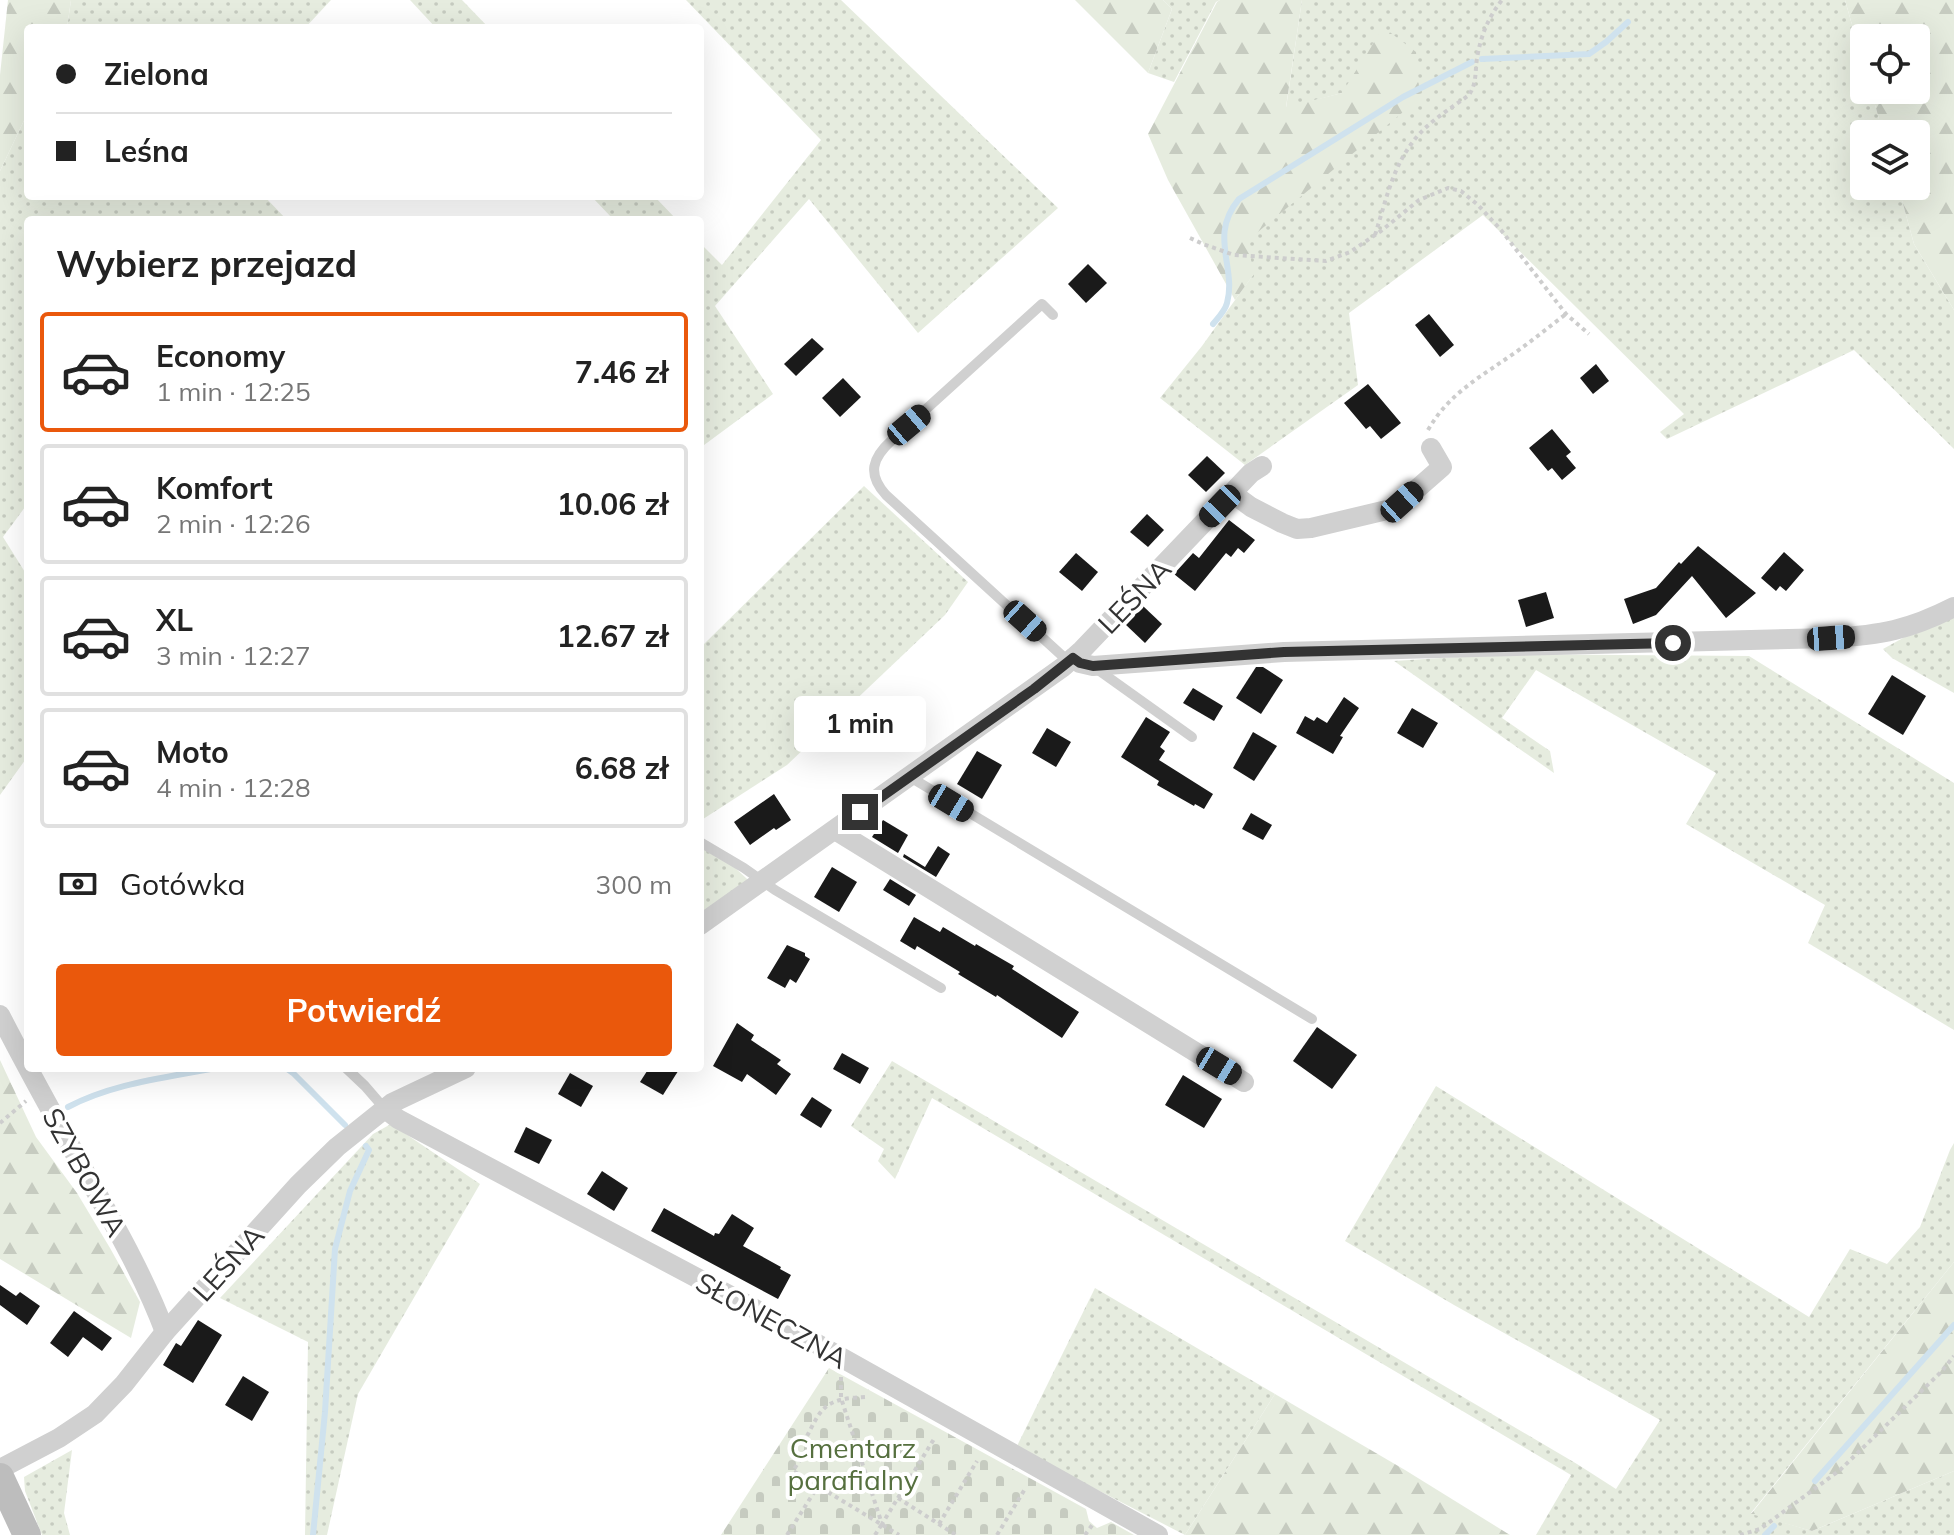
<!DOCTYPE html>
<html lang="pl">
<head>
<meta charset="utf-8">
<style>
	body { margin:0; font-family:Mulish,sans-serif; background:#f2f2f2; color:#222; height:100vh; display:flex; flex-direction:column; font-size:30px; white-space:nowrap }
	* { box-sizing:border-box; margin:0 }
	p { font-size:26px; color:#767676 }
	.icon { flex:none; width:44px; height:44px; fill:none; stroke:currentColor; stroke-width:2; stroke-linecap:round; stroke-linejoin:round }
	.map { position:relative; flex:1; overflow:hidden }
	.side { position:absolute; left:24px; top:216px; width:680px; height:856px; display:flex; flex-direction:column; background:#fff; border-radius:8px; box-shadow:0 8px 32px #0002 }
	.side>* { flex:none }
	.hud { position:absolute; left:24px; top:24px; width:680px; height:176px; border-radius:8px; box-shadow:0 8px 32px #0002; display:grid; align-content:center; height:176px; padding:0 32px; background:#fff }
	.fabs { position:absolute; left:1850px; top:24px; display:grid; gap:16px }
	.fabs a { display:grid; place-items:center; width:80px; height:80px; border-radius:8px; background:#fff; box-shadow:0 8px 32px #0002; font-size:40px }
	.end { position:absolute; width:36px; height:36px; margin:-18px; border:10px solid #333; background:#fff; box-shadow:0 0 0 4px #fff }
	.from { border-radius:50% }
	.bubble { position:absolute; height:56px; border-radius:8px; background:#fff; box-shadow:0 8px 32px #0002; font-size:26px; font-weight:700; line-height:56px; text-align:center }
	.car { position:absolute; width:24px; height:48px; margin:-24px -12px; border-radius:10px; box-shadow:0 0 6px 2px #0007; background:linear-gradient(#222 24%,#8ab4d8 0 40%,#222 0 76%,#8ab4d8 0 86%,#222 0) }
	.hud b { display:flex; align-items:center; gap:28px; height:76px; font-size:30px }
	.hud b+b { border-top:2px solid #e0e0e0 }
	.hud i { width:20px; height:20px; background:#222 }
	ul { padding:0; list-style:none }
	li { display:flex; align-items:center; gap:24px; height:120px; margin:0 16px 12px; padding:0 16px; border:4px solid #e0e0e0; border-radius:8px }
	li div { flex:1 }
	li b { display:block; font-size:30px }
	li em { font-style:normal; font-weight:700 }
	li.active { border-color:#ea580c }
	li>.icon { width:72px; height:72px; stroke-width:1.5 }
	h2 { padding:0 32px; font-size:36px; line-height:96px }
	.pay { display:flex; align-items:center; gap:20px; height:88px; padding:0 32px; font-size:30px }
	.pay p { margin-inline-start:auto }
	.action { display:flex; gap:16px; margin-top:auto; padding:16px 32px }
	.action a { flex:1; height:92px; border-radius:8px; background:#ea580c; color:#fff; font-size:32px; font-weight:700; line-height:92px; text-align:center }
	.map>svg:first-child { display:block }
</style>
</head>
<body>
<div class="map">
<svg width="1954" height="1535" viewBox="0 0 1954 1535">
	<defs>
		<pattern id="grass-dots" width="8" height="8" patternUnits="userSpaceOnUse" patternTransform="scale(2)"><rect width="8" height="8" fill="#e6ecdf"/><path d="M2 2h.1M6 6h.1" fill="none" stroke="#c6cbc0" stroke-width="1.8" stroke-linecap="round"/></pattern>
		<pattern id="forest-firs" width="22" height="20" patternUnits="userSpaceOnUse" patternTransform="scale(2)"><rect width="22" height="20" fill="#e6ecdf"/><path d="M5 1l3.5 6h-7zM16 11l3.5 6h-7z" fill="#c6cbc0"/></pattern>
		<pattern id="cemetery-stones" width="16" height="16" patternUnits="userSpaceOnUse" patternTransform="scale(2)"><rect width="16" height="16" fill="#e6ecdf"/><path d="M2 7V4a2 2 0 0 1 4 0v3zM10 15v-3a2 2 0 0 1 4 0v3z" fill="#c6cbc0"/></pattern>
	</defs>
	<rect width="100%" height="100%" fill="#fff"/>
	<g fill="url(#grass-dots)">
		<polygon points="71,0 331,0 305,28 67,28"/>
		<polygon points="410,0 462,0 489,28 436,28"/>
		<polygon points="686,0 841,0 1058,208 918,333 809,199 715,306 773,394 700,448 700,243 722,265 821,140"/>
		<polygon points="1163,0 1220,0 1216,2 1174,82 1148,73 1172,9"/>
		<polygon points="1302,0 1845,0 1864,67 1864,90 1871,90 1883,134 1864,134 1864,186 1898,186 1914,244 1954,310 1954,449 1854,350 1667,439 1660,432 1684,414 1483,215 1349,313 1358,385 1245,465 1160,398 1202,346 1253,275 1246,241 1420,97 1342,93 1286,108"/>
		<polygon points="28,112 28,196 264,196 287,220 28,220 28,503 3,537 28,577 28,756 0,795 0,171"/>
		<polygon points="591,196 654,196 677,220 614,220"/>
		<polygon points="864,486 968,582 945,615 787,765 700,821 700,648"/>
		<polygon points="1954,610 1954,693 1892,658 1883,649"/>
		<polygon points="1503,654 1749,656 1954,783 1954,1030 1808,943 1825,905 1686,824 1716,773 1536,670 1502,718 1550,751 1554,773 1394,661"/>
		<polygon points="700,835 761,892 700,933"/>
		<polygon points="892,1061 1577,1464 1616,1489 1660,1420 1454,1305 1345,1241 1436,1086 1809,1317 1850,1249 1887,1264 1920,1227 1950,1150 1954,1143 1954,1262 1751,1513 1812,1531 1954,1471 1954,1535 1536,1535 1571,1475 932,1098 895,1179 878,1161 884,1149 851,1126"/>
		<polygon points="391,1124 480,1184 358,1394 327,1535 305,1535 308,1342 220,1298 373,1134"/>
		<polygon points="1095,1288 1275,1394 1185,1535 1016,1448"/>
		<polygon points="72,1450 64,1513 70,1535 42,1535 25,1491 24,1477"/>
	</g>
	<g fill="url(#forest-firs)">
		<polygon points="8,0 71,0 67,28 28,28 28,112 0,171 0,75"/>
		<polygon points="1075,0 1163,0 1172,9 1148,73"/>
		<polygon points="1220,0 1302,0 1286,107 1342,93 1383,27 1416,52 1420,98 1247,241 1254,274 1235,300 1168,180 1148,134 1217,2"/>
		<polygon points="1845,0 1954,0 1954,310 1914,244 1898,186 1916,186 1916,134 1883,134 1871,90 1916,90 1916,38 1864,38 1864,67"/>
		<polygon points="0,1060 36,1137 77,1193 110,1248 140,1302 131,1338 0,1259"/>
		<polygon points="1954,1262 1954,1471 1812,1531 1751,1514"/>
		<polygon points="1275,1394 1405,1470 1510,1535 1185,1535"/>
	</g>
	<polygon fill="url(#cemetery-stones)" points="829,1368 1086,1509 1089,1521 1097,1528 1111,1522 1134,1535 721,1535"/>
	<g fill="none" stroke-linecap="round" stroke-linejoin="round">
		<g stroke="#cfe2ee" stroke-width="6">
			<polyline points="1482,59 1589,54 1606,42 1628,22"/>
			<path d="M1213,324C1218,318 1225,311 1227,303C1237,267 1208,236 1239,199L1403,97L1472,62"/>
			<polyline points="286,1068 293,1073 345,1125"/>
			<path d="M68,1107C114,1083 165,1078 215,1068"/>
			<polyline points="1815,1481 1954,1325"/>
			<polyline points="313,1535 325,1412 335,1249 350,1191 369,1150 366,1146"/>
			<polyline points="1765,1535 1774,1526"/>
		</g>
	</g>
	<g fill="#1a1a1a">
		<polygon points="1088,264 1107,283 1086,303 1068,284"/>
		<polygon points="1429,314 1454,345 1440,357 1415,325"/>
		<polygon points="812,338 824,349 796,376 784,364"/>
		<polygon points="1596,364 1609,381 1593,394 1580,378"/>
		<polygon points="843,378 861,397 840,417 822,398"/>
		<polygon points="1368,384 1401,423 1381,439 1370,426 1366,429 1344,403"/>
		<polygon points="1552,429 1571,452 1566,456 1576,468 1562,480 1552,468 1548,471 1529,448"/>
		<polygon points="1207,456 1225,473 1206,492 1188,475"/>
		<polygon points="1147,514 1164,530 1148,547 1130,532"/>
		<polygon points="1229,520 1255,540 1244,553 1238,548 1231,557 1226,553 1195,591 1174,574 1193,553 1199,558"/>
		<polygon points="1698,546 1756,593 1726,618 1692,576 1656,615 1633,624 1624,599 1656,588 1679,562 1681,564"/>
		<polygon points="1784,552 1804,570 1786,591 1780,586 1776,591 1761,578"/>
		<polygon points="1076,553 1098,572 1082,591 1059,572"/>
		<polygon points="1546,592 1554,618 1526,627 1518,600"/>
		<polygon points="1143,606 1162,624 1145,643 1125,624"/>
		<polygon points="1256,667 1263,667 1283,680 1261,714 1236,698"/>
		<polygon points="1892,675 1926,696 1903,735 1868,714"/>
		<polygon points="1193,688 1223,706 1214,721 1183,703"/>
		<polygon points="1344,697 1359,708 1340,736 1343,737 1333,754 1296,733 1305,716 1314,721 1317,717 1327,723"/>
		<polygon points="1412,708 1438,723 1423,748 1397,733"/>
		<polygon points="1146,717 1170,732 1160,747 1165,751 1159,760 1213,794 1204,809 1195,804 1194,806 1157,785 1159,781 1121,757"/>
		<polygon points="1047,728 1071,742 1056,767 1032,753"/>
		<polygon points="1253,732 1277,746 1254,781 1233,768"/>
		<polygon points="977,751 1002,765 982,799 957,784"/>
		<polygon points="774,794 791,820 776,830 774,828 750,845 734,822"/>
		<polygon points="1251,813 1272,825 1263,840 1242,829"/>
		<polygon points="883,820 908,835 898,853 872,837"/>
		<polygon points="938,846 950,854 936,877 903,857 904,854 925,867"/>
		<polygon points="832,867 857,882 839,912 814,897"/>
		<polygon points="890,879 916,895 909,906 883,890"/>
		<polygon points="914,917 940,932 943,927 975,946 976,944 1014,966 1012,969 1079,1012 1062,1038 997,995 996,997 958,974 960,972 917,946 915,950 900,941"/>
		<polygon points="787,945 805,953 805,956 810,959 796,983 790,979 785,988 767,978"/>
		<polygon points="737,1023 754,1035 751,1040 781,1060 777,1064 791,1074 776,1095 747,1074 742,1082 713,1066"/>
		<polygon points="1317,1027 1357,1055 1332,1089 1293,1061"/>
		<polygon points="842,1053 869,1068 860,1084 833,1069"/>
		<polygon points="649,1068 680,1068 663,1095 640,1082"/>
		<polygon points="570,1073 593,1086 581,1107 558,1094"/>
		<polygon points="1183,1075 1222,1099 1204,1128 1165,1105"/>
		<polygon points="812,1097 832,1110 821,1128 800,1115"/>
		<polygon points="526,1127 552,1140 539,1164 514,1152"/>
		<polygon points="602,1171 628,1188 614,1211 587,1194"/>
		<polygon points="664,1208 714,1236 715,1233 719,1234 732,1214 754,1228 743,1246 781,1267 780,1269 791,1275 778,1299 651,1231"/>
		<polygon points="0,1285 16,1296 20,1292 40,1306 27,1325 0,1305"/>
		<polygon points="74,1311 112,1338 102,1351 83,1337 68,1357 50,1343"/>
		<polygon points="198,1320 222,1335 193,1383 163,1365 176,1343 181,1346"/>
		<polygon points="243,1376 269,1392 252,1421 225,1405"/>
	</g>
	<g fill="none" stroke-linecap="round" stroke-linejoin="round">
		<g stroke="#cdcdcd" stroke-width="4" stroke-dasharray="4 4" stroke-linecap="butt">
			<path d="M1375,235C1385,204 1392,169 1412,143C1426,123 1450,109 1469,95C1477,83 1475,71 1477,58C1481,35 1488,18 1502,0"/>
			<polyline points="1190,238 1203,244 1234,255 1326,261 1350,252 1381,231 1419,200 1448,188 1461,191 1478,205 1501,230 1566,314 1589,334"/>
			<path d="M1428,430C1449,393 1482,376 1516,352C1533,340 1549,327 1566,314"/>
			<polyline points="0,1123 26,1101"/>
			<polyline points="841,1377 841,1398 882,1524 934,1439"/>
			<path d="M865,1397C823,1399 822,1407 804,1442L809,1445L793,1471L899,1535"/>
			<polyline points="898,1498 956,1535"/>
			<polyline points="939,1524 977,1461"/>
			<polyline points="787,1535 818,1486"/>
			<polyline points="875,1535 882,1524"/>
			<polyline points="997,1535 1025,1489"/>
			<polyline points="1085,1535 1093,1524"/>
			<polyline points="1740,1535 1760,1529 1840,1470 1941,1372 1954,1356"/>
		</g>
		<g stroke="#d0d0d0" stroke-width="10">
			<path d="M1053,315L1042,304L892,440C872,458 867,474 886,495L1069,662"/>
			<polyline points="1094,667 1192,737"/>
			<polyline points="910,777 1312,1019"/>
			<polyline points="700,842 744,868 775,890 941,988"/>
			<polyline points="346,1068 365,1086 384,1108"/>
		</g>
		<g stroke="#d0d0d0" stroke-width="20">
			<polyline points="1232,493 1251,507 1282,523 1297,529 1311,528 1391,509 1402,502 1442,467 1431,448"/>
			<path d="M1073,658L1080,663L1093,666L1284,652L1831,638C1881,635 1909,630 1954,607"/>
			<polyline points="835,830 1244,1082"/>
			<polyline points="700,925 1063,667 1082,650 1251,473 1262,466"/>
			<path d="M0,1015C27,1068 56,1120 85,1172C114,1224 144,1276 165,1332"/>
			<polyline points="384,1108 398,1119 746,1304 1158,1535"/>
			<polyline points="0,1469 59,1438 95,1414 124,1384 165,1332 298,1185 337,1147 392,1103 466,1068"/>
		</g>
		<polyline stroke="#bdbdbd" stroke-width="28" points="0,1477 27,1535"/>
	</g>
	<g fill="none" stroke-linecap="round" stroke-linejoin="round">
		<polyline stroke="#333" stroke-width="10" points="860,812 1034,689 1073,658 1080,663 1093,666 1284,652 1673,643"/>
	</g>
	<g text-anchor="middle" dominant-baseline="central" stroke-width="8" stroke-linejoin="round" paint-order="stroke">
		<g font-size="28" fill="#333" stroke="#fff">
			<text transform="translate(1134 596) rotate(-46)">LEŚNA</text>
			<text transform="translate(85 1172) rotate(61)">SZYBOWA</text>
			<text transform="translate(228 1263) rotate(-48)">LEŚNA</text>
			<text transform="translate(772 1320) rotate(29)">SŁONECZNA</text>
		</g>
		<g font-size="28" fill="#56703f" stroke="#fff">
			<text x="853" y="1447">Cmentarz<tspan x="853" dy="32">parafialny</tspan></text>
		</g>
	</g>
</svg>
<div class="fabs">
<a><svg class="icon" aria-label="locate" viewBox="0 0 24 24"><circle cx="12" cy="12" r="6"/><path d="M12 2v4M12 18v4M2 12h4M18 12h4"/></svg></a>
<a><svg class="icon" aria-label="layers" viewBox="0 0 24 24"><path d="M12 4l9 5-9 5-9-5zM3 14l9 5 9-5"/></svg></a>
</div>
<i class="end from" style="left:1673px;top:643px"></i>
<i class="end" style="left:860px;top:812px"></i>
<div class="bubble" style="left:794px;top:696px;width:132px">1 min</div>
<i class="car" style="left:909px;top:425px;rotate:50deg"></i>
<i class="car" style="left:1402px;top:502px;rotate:48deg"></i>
<i class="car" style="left:1220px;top:506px;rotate:224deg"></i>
<i class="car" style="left:1025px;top:621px;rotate:132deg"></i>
<i class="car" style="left:1831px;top:638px;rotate:86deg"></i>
<i class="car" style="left:951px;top:803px;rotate:121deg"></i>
<i class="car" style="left:1219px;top:1066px;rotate:121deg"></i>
<div class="hud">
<b><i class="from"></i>Zielona</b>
<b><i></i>Leśna</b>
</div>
<section class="side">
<h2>Wybierz przejazd</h2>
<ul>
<li class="active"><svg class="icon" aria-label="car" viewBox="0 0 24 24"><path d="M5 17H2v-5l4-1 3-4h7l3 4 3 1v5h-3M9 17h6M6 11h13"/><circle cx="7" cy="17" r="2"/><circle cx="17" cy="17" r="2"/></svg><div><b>Economy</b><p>1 min · 12:25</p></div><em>7.46 zł</em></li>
<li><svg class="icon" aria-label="car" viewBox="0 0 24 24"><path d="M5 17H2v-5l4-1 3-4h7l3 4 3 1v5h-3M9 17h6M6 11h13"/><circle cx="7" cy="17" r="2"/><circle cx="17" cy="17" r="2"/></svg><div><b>Komfort</b><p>2 min · 12:26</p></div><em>10.06 zł</em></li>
<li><svg class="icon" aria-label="car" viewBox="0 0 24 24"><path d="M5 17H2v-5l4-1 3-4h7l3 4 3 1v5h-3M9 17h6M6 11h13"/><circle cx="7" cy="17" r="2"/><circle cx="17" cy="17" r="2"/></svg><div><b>XL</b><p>3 min · 12:27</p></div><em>12.67 zł</em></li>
<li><svg class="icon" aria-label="car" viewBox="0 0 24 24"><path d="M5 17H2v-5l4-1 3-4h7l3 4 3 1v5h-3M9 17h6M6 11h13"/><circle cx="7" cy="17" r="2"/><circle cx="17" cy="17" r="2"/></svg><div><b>Moto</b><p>4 min · 12:28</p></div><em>6.68 zł</em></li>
</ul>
<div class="pay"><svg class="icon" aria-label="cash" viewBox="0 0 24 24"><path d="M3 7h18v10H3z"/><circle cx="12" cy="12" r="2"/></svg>Gotówka<p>300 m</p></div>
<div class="action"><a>Potwierdź</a></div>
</section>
</div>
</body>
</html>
